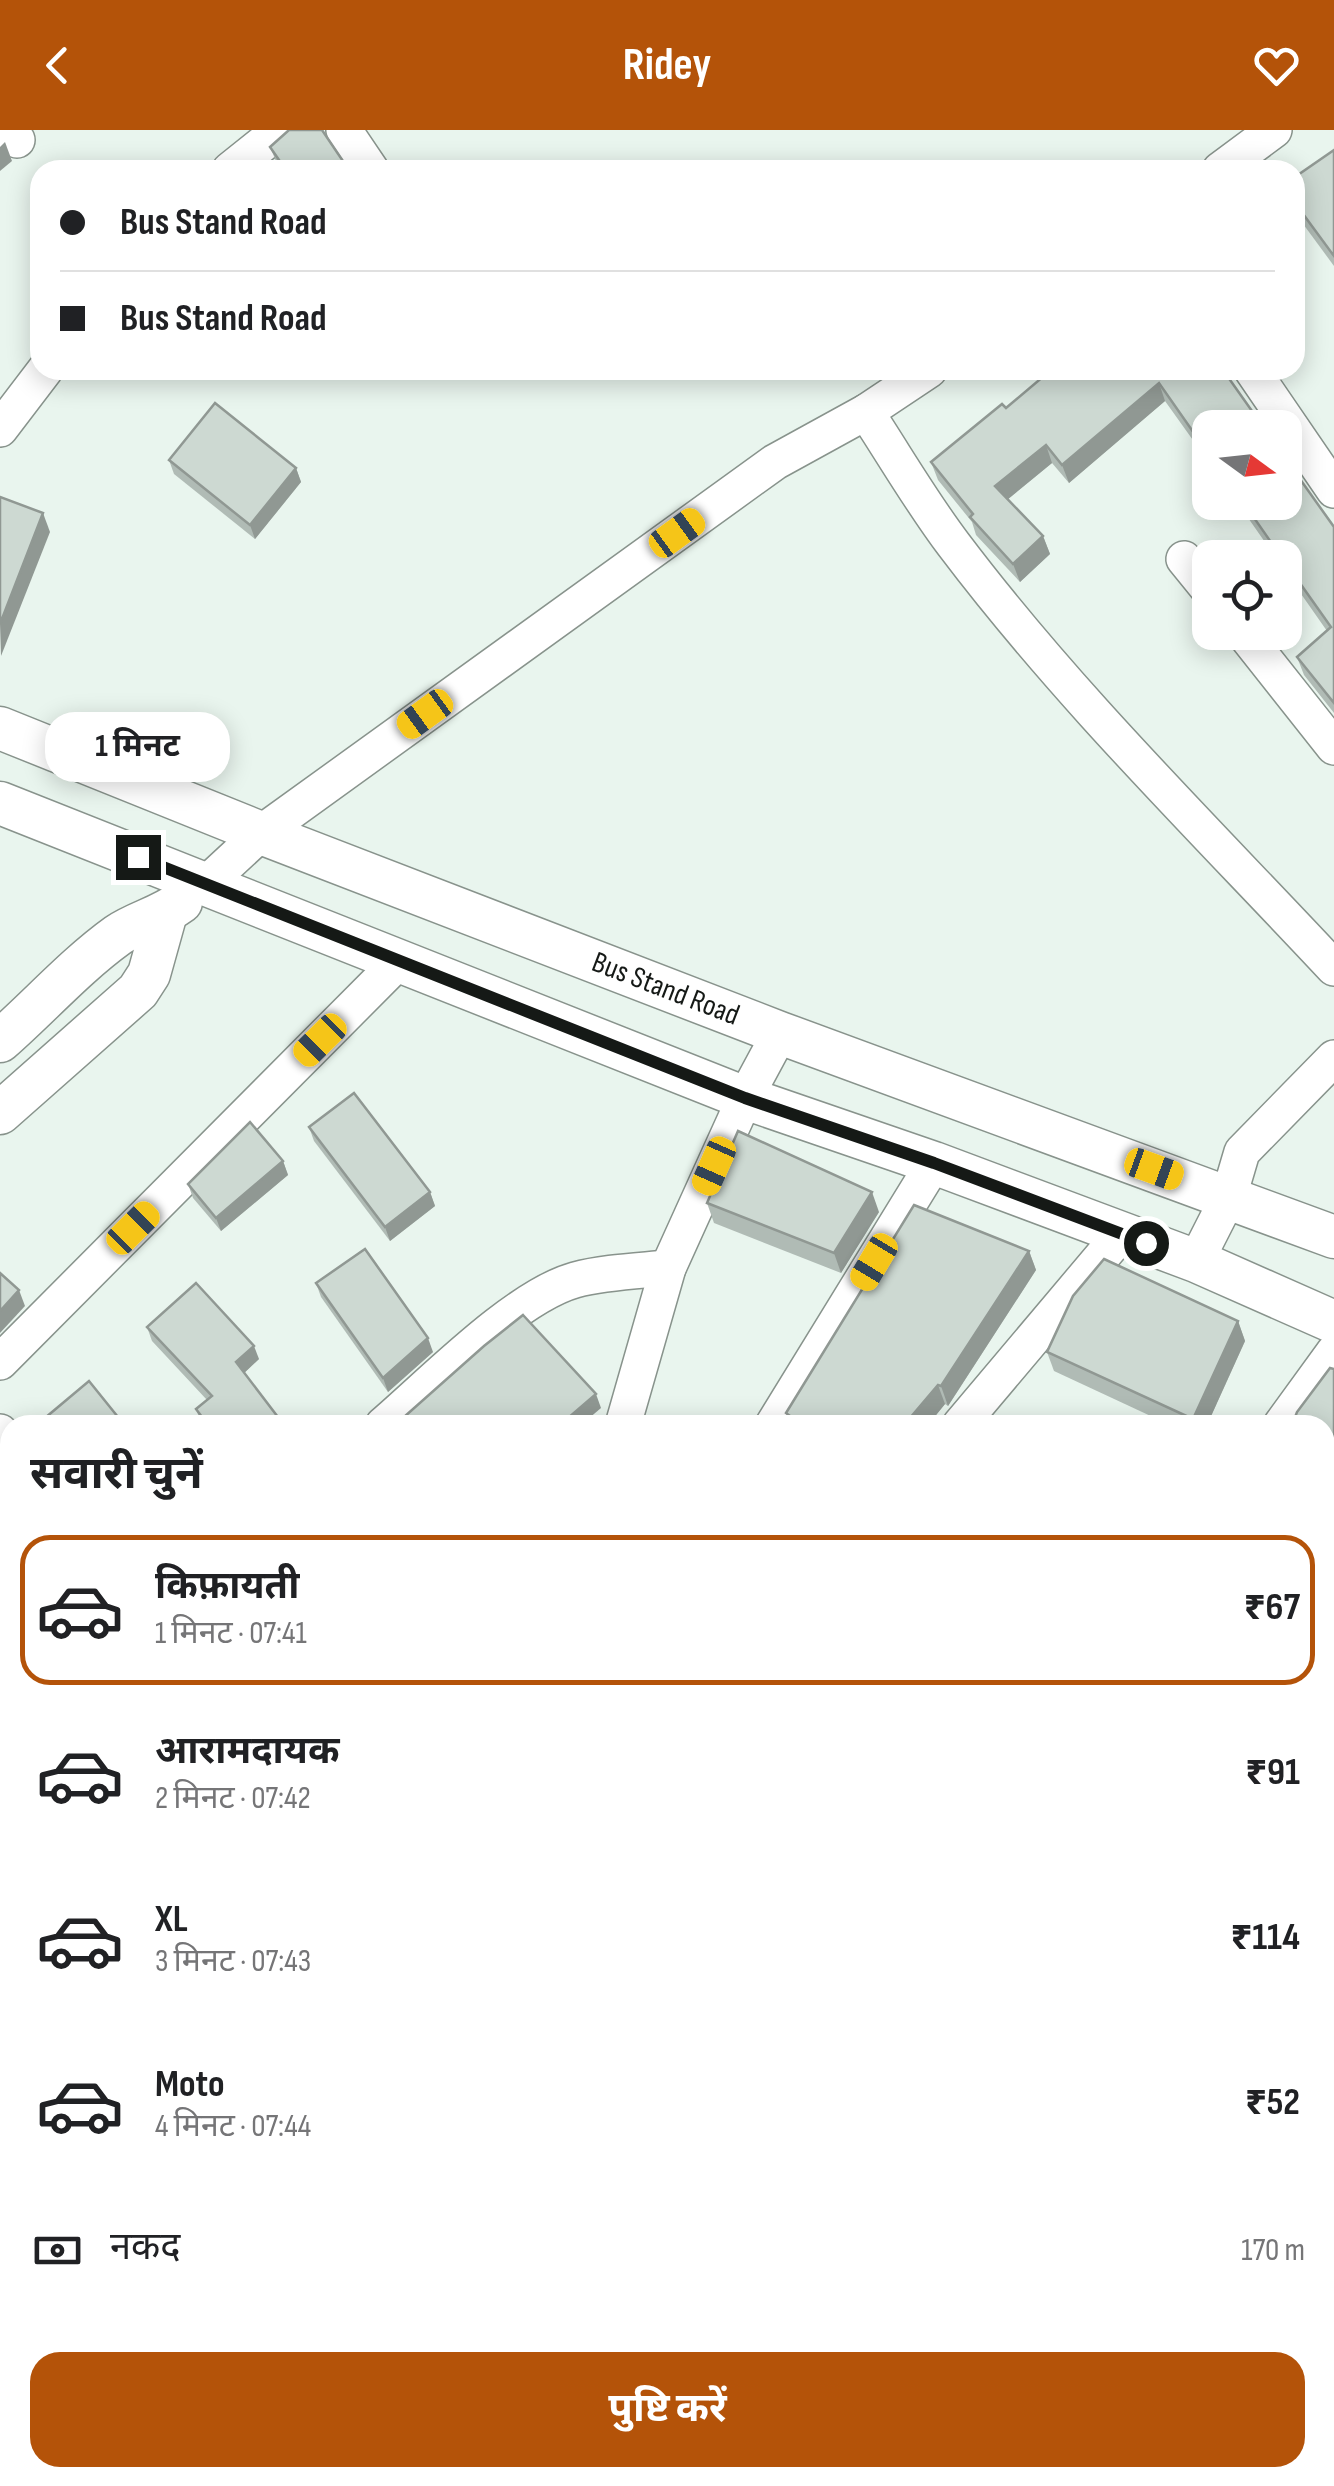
<!DOCTYPE html>
<html lang="hi">
<head>
<meta charset="utf-8">
<style>
	body { margin:0; font-family:"Sofia Sans Condensed","Noto Sans Devanagari",sans-serif; background:#f6f6f6; color:#202124; height:100vh; display:flex; flex-direction:column; font-size:38px; white-space:nowrap }
	* { box-sizing:border-box; margin:0 }
	p { font-size:32px; color:#757577 }
	.icon { flex:none; width:55px; height:55px; fill:none; stroke:currentColor; stroke-width:2; stroke-linecap:round; stroke-linejoin:round }
	.map { position:relative; flex:1; overflow:hidden }
	.drawer { position:absolute; left:0px; top:1285px; width:1335px; height:1072px; display:flex; flex-direction:column; background:#fff; border-radius:30px 30px 0 0; box-shadow:0 5px 25px #0003 }
	.drawer>* { flex:none }
	.top-card { position:absolute; left:30px; top:30px; width:1275px; height:220px; border-radius:30px; box-shadow:0 5px 25px #0003; display:grid; align-content:center; height:220px; padding:0 30px; background:#fff }
	.needle { width:65px; rotate:105deg }
	.buttons { position:absolute; left:1192px; top:280px; display:grid; gap:20px }
	.buttons a { display:grid; place-items:center; width:110px; height:110px; border-radius:20px; background:#fff; box-shadow:0 5px 25px #0003; font-size:50px }
	.end { position:absolute; width:45px; height:45px; margin:-22px; border:12px solid #151916; background:#fff; box-shadow:0 0 0 5px #fff }
	.from { border-radius:50% }
	.bubble { position:absolute; height:70px; border-radius:30px; background:#fff; box-shadow:0 5px 25px #0003; font-size:32px; font-weight:700; line-height:70px; text-align:center }
	.car { position:absolute; width:30px; height:60px; margin:-30px -15px; border-radius:12px; box-shadow:0 0 8px 2px #0007; background:linear-gradient(#f5c518 24%,#345 0 40%,#f5c518 0 76%,#345 0 86%,#f5c518 0) }
	.top-card b { display:flex; align-items:center; gap:35px; height:95px; font-size:38px }
	.top-card b+b { border-top:2px solid #e0e0e0 }
	.top-card i { width:25px; height:25px; background:#202124 }
	ul { padding:0; list-style:none }
	li { display:flex; align-items:center; gap:30px; height:150px; margin:0 20px 15px; padding:0 10px; border:5px solid transparent; border-radius:30px }
	li div { flex:1 }
	li b { display:block; font-size:38px }
	li em { font-style:normal; font-weight:700 }
	li.on { border-color:#b45309 }
	li>.icon { width:90px; height:90px; stroke-width:1.5 }
	h2 { padding:0 30px; font-size:45px; line-height:120px }
	.pay { display:flex; align-items:center; gap:25px; height:110px; padding:0 30px; font-size:38px }
	.pay p { margin-inline-start:auto }
	.action { display:flex; gap:20px; margin-top:auto; padding:20px 30px }
	.action a { flex:1; height:115px; border-radius:30px; background:#b45309; color:#fff; font-size:40px; font-weight:700; line-height:115px; text-align:center }
	header { display:flex; justify-content:space-between; align-items:center; height:130px; padding:0 30px; background:#b45309; color:#fff; font-size:45px; font-weight:700 }
	.map>svg:first-child { display:block }
</style>
</head>
<body>
<header><svg class="icon" aria-label="back" viewBox="0 0 24 24"><path d="M15 5l-7 7 7 7"/></svg>Ridey<svg class="icon" aria-label="heart" viewBox="0 0 24 24"><path d="M12 20l-8-8c-3-5 5-10 8-4 3-6 11-1 8 4z"/></svg></header>
<div class="map">
<svg width="1334" height="2356" viewBox="0 0 1334 2356">
	<rect width="100%" height="100%" fill="#e9f5ee"/>
	<g fill="none" stroke-linecap="round" stroke-linejoin="round">
		<defs>
			<g id="minor">
				<polyline points="7,0 17,10"/>
				<polyline points="344,0 371,40"/>
				<polyline points="230,40 280,0"/>
				<polyline points="1220,40 1274,0"/>
				<polyline points="1252,240 1334,360"/>
				<path d="M866,282C895,326 922,373 954,415C1068,566 1205,700 1334,838"/>
				<polyline points="0,299 45,240"/>
				<polyline points="1184,429 1210,461"/>
				<polyline points="1243,502 1334,617"/>
				<polyline points="206,754 261,703 775,332 866,282 929,240"/>
				<polyline points="1196,1131 1229,1066 1242,1022 1334,928"/>
				<polyline points="0,1232 400,830"/>
				<path d="M383,1295C432,1253 515,1167 575,1150C605,1142 638,1141 668,1138"/>
				<polyline points="623,1295 668,1138 745,968 780,903"/>
				<polyline points="773,1295 934,1033"/>
				<polyline points="960,1295 1121,1104"/>
				<polyline points="1281,1295 1334,1222"/>
				<polyline points="0,1302 10,1318"/>
				<polyline points="0,1367 10,1359"/>
				<polyline points="1325,1541 1334,1531"/>
				<polyline points="0,1634 10,1625"/>
				<polyline points="1325,1922 1334,1913"/>
				<polyline points="0,2042 10,2056"/>
				<polyline points="1325,2235 1334,2242"/>
				<polyline points="1213,2348 1225,2356"/>
				<polyline points="250,2356 268,2348"/>
				<polyline points="298,2356 299,2348"/>
				<polyline points="604,2356 612,2348"/>
				<polyline points="892,2356 900,2348"/>
			</g>
			<g id="tertiary">
				<path id="s1" d="M0,598L261,703L780,903L1334,1107"/>
				<polyline points="0,673 745,968 934,1033 1196,1131 1334,1192"/>
				<path d="M0,911C39,877 75,836 118,805C137,792 161,787 181,772"/>
				<polyline points="0,983 138,861 149,844 166,783"/>
			</g>
		</defs>
		<use href="#minor" stroke="#88938c" stroke-width="38"/>
		<use href="#tertiary" stroke="#88938c" stroke-width="45"/>
		<use href="#minor" stroke="#fff" stroke-width="35"/>
		<use href="#tertiary" stroke="#fff" stroke-width="42"/>
	</g>
	<g fill="#b0bbb5">
		<polygon points="270,17 349,40 282,40 276,31"/>
		<polygon points="1334,20 1334,136 1295,83 1295,47"/>
		<polygon points="1223,240 1210,298 1210,334 1165,271 1069,353 1052,333 1008,369 1043,406 1050,424 1020,452 976,405 972,392 938,350 931,332 1006,278"/>
		<polygon points="169,330 296,338 301,352 255,409 174,344"/>
		<polygon points="1237,372 1285,372 1334,397 1334,583 1304,545 1297,527 1327,501 1285,441 1285,428 1276,428"/>
		<polygon points="309,997 430,1062 435,1076 390,1111 314,1011"/>
		<polygon points="283,1031 288,1045 221,1101 193,1068 188,1054"/>
		<polygon points="707,1073 879,1082 841,1143 714,1093"/>
		<polygon points="1029,1121 1036,1140 948,1276 945,1274 928,1295 790,1295 786,1283"/>
		<polygon points="316,1153 433,1222 388,1262 321,1167"/>
		<polygon points="1238,1191 1245,1211 1207,1295 1170,1295 1054,1241 1047,1222"/>
		<polygon points="147,1197 259,1229 244,1243 284,1295 202,1295 196,1279 207,1270 152,1211"/>
		<polygon points="1334,1239 1334,1335 1325,1331 1325,1295"/>
		<polygon points="0,1517 10,1530 10,1605 7,1604 0,1607"/>
		<polygon points="1325,1611 1334,1619 1334,1894 1329,1892 1325,1895"/>
		<polygon points="10,1631 10,1727 0,1714 0,1637"/>
		<polygon points="1334,1918 1334,2086 1325,2079 1325,1925"/>
		<polygon points="426,2348 492,2348 483,2356 429,2356"/>
	</g>
	<g fill="#909893">
		<polygon points="5,12 12,31 0,41 0,17"/>
		<polygon points="1159,253 1165,271 1069,353 1062,335"/>
		<polygon points="1046,315 1052,333 1002,374 995,356"/>
		<polygon points="296,338 301,352 255,409 250,395"/>
		<polygon points="43,383 50,402 1,526 0,494"/>
		<polygon points="1043,406 1050,424 1020,452 1013,434"/>
		<polygon points="283,1031 288,1045 221,1101 216,1088"/>
		<polygon points="430,1062 435,1076 390,1111 385,1097"/>
		<polygon points="872,1062 879,1082 841,1143 834,1123"/>
		<polygon points="1029,1121 1036,1140 948,1276 941,1256"/>
		<polygon points="19,1160 25,1176 0,1203 0,1181"/>
		<polygon points="1238,1191 1245,1211 1207,1295 1195,1295 1193,1289"/>
		<polygon points="428,1208 433,1222 388,1262 383,1248"/>
		<polygon points="254,1216 259,1229 241,1246 236,1232"/>
		<polygon points="938,1255 945,1274 928,1295 904,1295"/>
		<polygon points="596,1264 601,1278 581,1295 560,1295"/>
		<polygon points="10,1465 10,1486 0,1494 0,1473"/>
		<rect x="376" y="2348" width="5" height="8"/>
		<polygon points="475,2348 492,2348 483,2356"/>
	</g>
	<g fill="#cdd9d2" stroke="#909893" stroke-width="2.5">
		<polygon points="289,0 322,0 349,40 286,40 270,17"/>
		<polygon points="1334,20 1334,126 1295,73 1295,47"/>
		<polygon points="1051,240 1223,240 1264,298 1210,298 1210,326 1159,253 1062,335 1046,315 995,356 1043,406 1013,434 970,387 973,384 931,332 1002,274 1006,278"/>
		<polygon points="215,273 296,338 250,395 169,330"/>
		<polygon points="1285,328 1334,397 1334,573 1297,527 1331,497 1285,432 1285,428 1282,428 1243,372 1285,372"/>
		<polygon points="0,367 43,383 0,494"/>
		<polygon points="354,963 430,1062 385,1097 309,997"/>
		<polygon points="250,992 283,1031 216,1088 188,1054"/>
		<polygon points="738,1001 872,1062 834,1123 707,1073"/>
		<polygon points="914,1075 1029,1121 941,1256 938,1255 904,1295 802,1295 786,1283"/>
		<polygon points="365,1119 428,1208 383,1248 316,1153"/>
		<polygon points="1104,1129 1238,1191 1193,1289 1047,1222 1073,1166"/>
		<polygon points="0,1143 19,1160 0,1181"/>
		<polygon points="196,1153 254,1216 236,1232 284,1295 208,1295 196,1279 212,1266 147,1197"/>
		<polygon points="523,1185 596,1264 560,1295 395,1295 484,1216"/>
		<polygon points="1330,1238 1334,1239 1334,1319 1325,1316 1325,1295 1292,1295 1297,1282"/>
		<polygon points="89,1251 122,1292 118,1295 51,1295 45,1288"/>
		<polygon points="0,1377 10,1390 10,1465 0,1473"/>
		<polygon points="0,1517 10,1530 10,1591 0,1589"/>
		<polygon points="1325,1611 1334,1619 1334,1879 1325,1876"/>
		<polygon points="10,1631 10,1718 0,1705 0,1637"/>
		<polygon points="1334,1918 1334,2074 1325,2067 1325,1925"/>
		<rect x="312" y="2348" width="64" height="8"/>
		<polygon points="430,2348 475,2348 483,2356 440,2356"/>
		<polygon points="908,2348 1012,2348 1024,2356 898,2356"/>
		<polygon points="1166,2348 1195,2348 1206,2356 1159,2356"/>
	</g>
	<g fill="none" stroke-linecap="round" stroke-linejoin="round">
		<polyline stroke="#151916" stroke-width="12" points="138,727 745,968 934,1033 1146,1113"/>
	</g>
	<g text-anchor="middle" dominant-baseline="central" stroke-width="10" stroke-linejoin="round" paint-order="stroke">
		<g font-size="30" fill="#151916" stroke="#fff">
			<text stroke="none"><textPath href="#s1" startOffset="715">Bus Stand Road</textPath></text>
		</g>
	</g>
</svg>
<div class="buttons">
<a><svg class="needle" viewBox="-14 -14 28 28"><path d="M0-13l5 13h-10z" fill="#e53935"/><path d="M0 13l5-13h-10z" fill="#757577"/></svg></a>
<a><svg class="icon" aria-label="locate" viewBox="0 0 24 24"><circle cx="12" cy="12" r="6"/><path d="M12 2v4M12 18v4M2 12h4M18 12h4"/></svg></a>
</div>
<i class="end from" style="left:1146px;top:1113px"></i>
<i class="end" style="left:138px;top:727px"></i>
<div class="bubble" style="left:45px;top:582px;width:185px">1 मिनट</div>
<i class="car" style="left:677px;top:403px;rotate:54deg"></i>
<i class="car" style="left:425px;top:584px;rotate:234deg"></i>
<i class="car" style="left:320px;top:910px;rotate:225deg"></i>
<i class="car" style="left:714px;top:1036px;rotate:204deg"></i>
<i class="car" style="left:1154px;top:1039px;rotate:110deg"></i>
<i class="car" style="left:133px;top:1098px;rotate:45deg"></i>
<i class="car" style="left:874px;top:1132px;rotate:211deg"></i>
<div class="top-card">
<b><i class="from"></i>Bus Stand Road</b>
<b><i></i>Bus Stand Road</b>
</div>
<section class="drawer">
<h2>सवारी चुनें</h2>
<ul>
<li class="on"><svg class="icon" aria-label="car" viewBox="0 0 24 24"><path d="M5 17H2v-5l4-1 3-4h7l3 4 3 1v5h-3M9 17h6M6 11h13"/><circle cx="7" cy="17" r="2"/><circle cx="17" cy="17" r="2"/></svg><div><b>किफ़ायती</b><p>1 मिनट · 07:41</p></div><em>₹67</em></li>
<li><svg class="icon" aria-label="car" viewBox="0 0 24 24"><path d="M5 17H2v-5l4-1 3-4h7l3 4 3 1v5h-3M9 17h6M6 11h13"/><circle cx="7" cy="17" r="2"/><circle cx="17" cy="17" r="2"/></svg><div><b>आरामदायक</b><p>2 मिनट · 07:42</p></div><em>₹91</em></li>
<li><svg class="icon" aria-label="car" viewBox="0 0 24 24"><path d="M5 17H2v-5l4-1 3-4h7l3 4 3 1v5h-3M9 17h6M6 11h13"/><circle cx="7" cy="17" r="2"/><circle cx="17" cy="17" r="2"/></svg><div><b>XL</b><p>3 मिनट · 07:43</p></div><em>₹114</em></li>
<li><svg class="icon" aria-label="car" viewBox="0 0 24 24"><path d="M5 17H2v-5l4-1 3-4h7l3 4 3 1v5h-3M9 17h6M6 11h13"/><circle cx="7" cy="17" r="2"/><circle cx="17" cy="17" r="2"/></svg><div><b>Moto</b><p>4 मिनट · 07:44</p></div><em>₹52</em></li>
</ul>
<div class="pay"><svg class="icon" aria-label="cash" viewBox="0 0 24 24"><path d="M3 7h18v10H3z"/><circle cx="12" cy="12" r="2"/></svg>नकद<p>170 m</p></div>
<div class="action"><a>पुष्टि करें</a></div>
</section>
</div>
</body>
</html>
